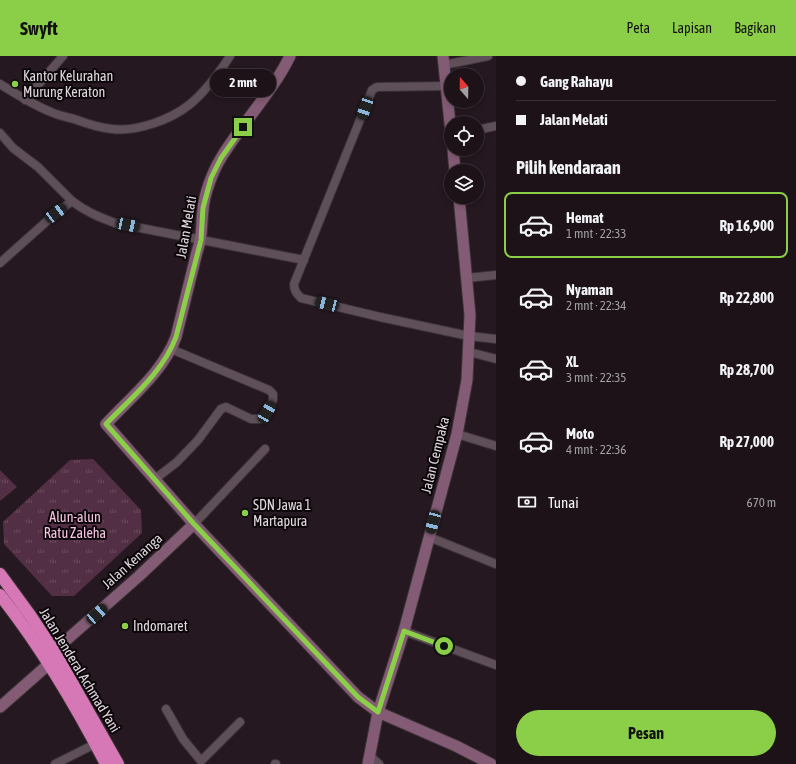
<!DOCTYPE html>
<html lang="id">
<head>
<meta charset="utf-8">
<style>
	body { margin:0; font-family:"Asap Condensed",sans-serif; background:#292025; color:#f1f3f6; height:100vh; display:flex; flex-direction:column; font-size:15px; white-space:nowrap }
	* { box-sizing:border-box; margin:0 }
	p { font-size:13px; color:#a09ea2 }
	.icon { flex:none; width:22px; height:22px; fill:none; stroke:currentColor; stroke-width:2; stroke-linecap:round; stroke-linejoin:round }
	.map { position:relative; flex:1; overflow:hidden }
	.panel { display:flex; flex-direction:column; background:#1c1218; width:300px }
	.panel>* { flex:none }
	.top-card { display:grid; align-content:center; height:88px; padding:0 20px; background:#1c1218 }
	.needle { width:26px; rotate:340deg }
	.fabs { position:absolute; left:444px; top:12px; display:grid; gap:8px }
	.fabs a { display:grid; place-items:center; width:40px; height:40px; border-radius:50%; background:#1c1218; box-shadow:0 2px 6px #0003,0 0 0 1px #3a3237; font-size:20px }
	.end { position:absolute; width:18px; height:18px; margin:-9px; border:5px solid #8bce47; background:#111; box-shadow:0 0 0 2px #111 }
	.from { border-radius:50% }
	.bubble { position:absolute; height:28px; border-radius:14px; background:#1c1218; box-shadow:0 2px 6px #0003,0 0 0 1px #3a3237; font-size:13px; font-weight:700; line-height:28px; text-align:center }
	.car { position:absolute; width:12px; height:24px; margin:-12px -6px; border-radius:5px; box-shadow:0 0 3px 1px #0007; background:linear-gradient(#222 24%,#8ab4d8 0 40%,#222 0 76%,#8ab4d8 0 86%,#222 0) }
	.top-card b { display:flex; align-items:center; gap:14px; height:38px; font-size:15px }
	.top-card b+b { border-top:1px solid #3a3237 }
	.top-card i { width:10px; height:10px; background:#f1f3f6 }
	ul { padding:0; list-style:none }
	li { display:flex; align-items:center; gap:12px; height:66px; margin:0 8px 6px; padding:0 12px; border:2px solid transparent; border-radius:8px }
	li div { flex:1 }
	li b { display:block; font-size:15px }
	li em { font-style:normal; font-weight:700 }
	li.active { border-color:#8bce47 }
	li>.icon { width:36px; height:36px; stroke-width:1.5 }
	h2 { padding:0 20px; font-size:18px; line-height:48px }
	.pay { display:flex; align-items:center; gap:10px; height:44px; padding:0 20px; font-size:15px }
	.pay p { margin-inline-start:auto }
	.primary-button { display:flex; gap:8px; margin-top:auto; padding:8px 20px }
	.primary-button a { flex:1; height:46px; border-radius:24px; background:#8bce47; color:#111; font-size:16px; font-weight:700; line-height:46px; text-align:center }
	header { display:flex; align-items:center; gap:24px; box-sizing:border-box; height:56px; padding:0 20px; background:#8bce47; color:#111 }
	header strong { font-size:19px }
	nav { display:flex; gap:22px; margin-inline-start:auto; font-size:14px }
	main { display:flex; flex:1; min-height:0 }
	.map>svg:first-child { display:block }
</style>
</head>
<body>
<header>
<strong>Swyft</strong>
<nav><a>Peta</a><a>Lapisan</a><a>Bagikan</a></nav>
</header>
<main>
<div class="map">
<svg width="496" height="708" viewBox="0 0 496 708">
	<defs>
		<pattern id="park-tufts" width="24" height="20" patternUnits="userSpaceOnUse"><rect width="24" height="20" fill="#522f45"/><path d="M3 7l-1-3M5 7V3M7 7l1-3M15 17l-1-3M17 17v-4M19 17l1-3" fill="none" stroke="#6b4c5f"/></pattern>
	</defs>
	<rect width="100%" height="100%" fill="#251820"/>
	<g fill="url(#park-tufts)">
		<polygon points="93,403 141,454 142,477 74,540 52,540 4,488 3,466 70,404"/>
		<polygon points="0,414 17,431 0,445"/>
	</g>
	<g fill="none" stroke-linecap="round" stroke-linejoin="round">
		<defs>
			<g id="street">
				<polyline points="444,9 488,0"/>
				<path d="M0,28C16,38 33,49 51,56C59,60 68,61 77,64C88,68 100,72 112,73C136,76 170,64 189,49C205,36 219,17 230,0"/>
				<path d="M446,30L377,31L372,34L294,228C294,234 296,237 301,242L380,261L469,280L496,283"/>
				<polyline points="25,44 63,0"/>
				<polyline points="477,74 496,70"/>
				<polyline points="0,77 13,92 38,111 72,145"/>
				<path d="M0,207L56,157L72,145C86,156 99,161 115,167L304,204"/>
				<polyline points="467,222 496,219"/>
				<polyline points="469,296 496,303"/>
				<polyline points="457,378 496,390"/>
				<polyline points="155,423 177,406 198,384 221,353 226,351 251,363 260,363 264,361 271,348 273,344 273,338 269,334 171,293"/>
				<polyline points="194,468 265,393"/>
				<polyline points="429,481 496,508"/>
				<polyline points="404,575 496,609"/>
				<polyline points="166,653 183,683 201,705 240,666"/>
				<polyline points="370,700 379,708"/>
				<polyline points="55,708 95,688"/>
				<polyline points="275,708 276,708"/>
			</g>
			<g id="secondary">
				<path d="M290,0C272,37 242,67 221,102C213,115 204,138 203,154C201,170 203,180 197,196L176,281C163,316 131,341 106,368L194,468L358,641L378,656L456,690L491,708"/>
				<polyline points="443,0 451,77"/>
				<polyline points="453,93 455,115"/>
				<polyline points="54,595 139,520 194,468"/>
				<polyline points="0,651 50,607"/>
				<polyline points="368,708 378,656 404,575 457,378 467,324 470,259 459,141"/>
			</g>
			<g id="highway">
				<polyline points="0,518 30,559 54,595 118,708"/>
				<path d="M0,539C42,592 75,648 106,708"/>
			</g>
		</defs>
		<use href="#street" stroke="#3c3338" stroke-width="10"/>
		<use href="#secondary" stroke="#3c3338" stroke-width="13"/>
		<use href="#highway" stroke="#3c3338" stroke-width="14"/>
		<use href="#street" stroke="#5f4f58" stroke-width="8"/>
		<use href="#secondary" stroke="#835b74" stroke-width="11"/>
		<use href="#highway" stroke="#d678b5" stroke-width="12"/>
	</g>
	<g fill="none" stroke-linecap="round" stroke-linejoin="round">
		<path stroke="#8bce47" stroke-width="5" d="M243,71L221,102L211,122L203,152L201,184L176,281C163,316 131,342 106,368L194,468L358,641L378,656L404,575L444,590"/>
	</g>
	<g fill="#8bce47" stroke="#0a0508" stroke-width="1.5">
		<circle cx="15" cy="28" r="4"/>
		<circle cx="245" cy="457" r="4"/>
		<circle cx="125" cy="570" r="4"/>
	</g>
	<g text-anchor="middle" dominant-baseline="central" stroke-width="4" stroke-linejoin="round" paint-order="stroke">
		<g font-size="14" fill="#e1d8dd" stroke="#0a0508" text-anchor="start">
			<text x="23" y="20">Kantor Kelurahan<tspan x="23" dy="16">Murung Keraton</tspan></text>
			<text x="253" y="449">SDN Jawa 1<tspan x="253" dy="16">Martapura</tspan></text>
			<text x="133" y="570">Indomaret</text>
		</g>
		<g font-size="14" fill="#e1d8dd" stroke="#0a0508">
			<text transform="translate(186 171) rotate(-80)">Jalan Melati</text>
			<text transform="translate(435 399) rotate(-76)">Jalan Cempaka</text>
			<text transform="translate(132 505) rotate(-42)">Jalan Kenanga</text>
			<text transform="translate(80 614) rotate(59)">Jalan Jenderal Achmad Yani</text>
		</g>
		<g font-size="14" fill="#fac4e4" stroke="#0a0508">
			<text x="75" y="461">Alun-alun<tspan x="75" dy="16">Ratu Zaleha</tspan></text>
		</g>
	</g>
</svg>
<div class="fabs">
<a><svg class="needle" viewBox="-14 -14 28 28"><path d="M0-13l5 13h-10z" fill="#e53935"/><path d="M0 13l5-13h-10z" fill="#a09ea2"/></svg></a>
<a><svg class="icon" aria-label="locate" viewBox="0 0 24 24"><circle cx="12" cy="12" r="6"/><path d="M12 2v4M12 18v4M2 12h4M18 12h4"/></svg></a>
<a><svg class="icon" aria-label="layers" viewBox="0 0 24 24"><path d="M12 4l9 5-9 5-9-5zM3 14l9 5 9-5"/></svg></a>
</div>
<i class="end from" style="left:444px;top:590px"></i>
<i class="end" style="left:243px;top:71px"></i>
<div class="bubble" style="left:210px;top:13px;width:66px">2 mnt</div>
<i class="car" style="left:365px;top:52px;rotate:199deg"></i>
<i class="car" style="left:56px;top:157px;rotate:53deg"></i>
<i class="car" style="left:128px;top:169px;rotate:102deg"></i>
<i class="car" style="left:327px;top:248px;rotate:284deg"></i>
<i class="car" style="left:267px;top:356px;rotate:30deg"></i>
<i class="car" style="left:433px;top:466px;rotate:195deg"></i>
<i class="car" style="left:97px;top:558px;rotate:48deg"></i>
</div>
<section class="panel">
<div class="top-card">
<b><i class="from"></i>Gang Rahayu</b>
<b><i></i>Jalan Melati</b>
</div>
<h2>Pilih kendaraan</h2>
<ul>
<li class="active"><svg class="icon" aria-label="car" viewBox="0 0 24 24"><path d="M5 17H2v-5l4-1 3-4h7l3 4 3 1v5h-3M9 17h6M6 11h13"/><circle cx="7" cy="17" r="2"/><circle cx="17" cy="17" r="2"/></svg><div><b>Hemat</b><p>1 mnt · 22:33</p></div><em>Rp 16,900</em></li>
<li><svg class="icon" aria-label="car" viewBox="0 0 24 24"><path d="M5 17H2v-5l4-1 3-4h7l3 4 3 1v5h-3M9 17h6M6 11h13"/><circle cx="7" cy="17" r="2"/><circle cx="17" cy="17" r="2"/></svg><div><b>Nyaman</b><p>2 mnt · 22:34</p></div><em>Rp 22,800</em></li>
<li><svg class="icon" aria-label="car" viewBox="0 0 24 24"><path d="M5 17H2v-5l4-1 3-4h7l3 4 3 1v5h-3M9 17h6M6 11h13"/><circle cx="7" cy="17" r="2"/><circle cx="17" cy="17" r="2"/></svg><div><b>XL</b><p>3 mnt · 22:35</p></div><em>Rp 28,700</em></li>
<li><svg class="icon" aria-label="car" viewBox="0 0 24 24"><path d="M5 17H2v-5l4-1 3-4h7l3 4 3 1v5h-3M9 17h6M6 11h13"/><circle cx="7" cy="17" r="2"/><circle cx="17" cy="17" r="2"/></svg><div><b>Moto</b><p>4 mnt · 22:36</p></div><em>Rp 27,000</em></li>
</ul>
<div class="pay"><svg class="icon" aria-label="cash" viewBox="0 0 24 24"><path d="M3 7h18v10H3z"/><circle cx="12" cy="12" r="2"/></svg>Tunai<p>670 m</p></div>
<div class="primary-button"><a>Pesan</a></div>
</section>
</main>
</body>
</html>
